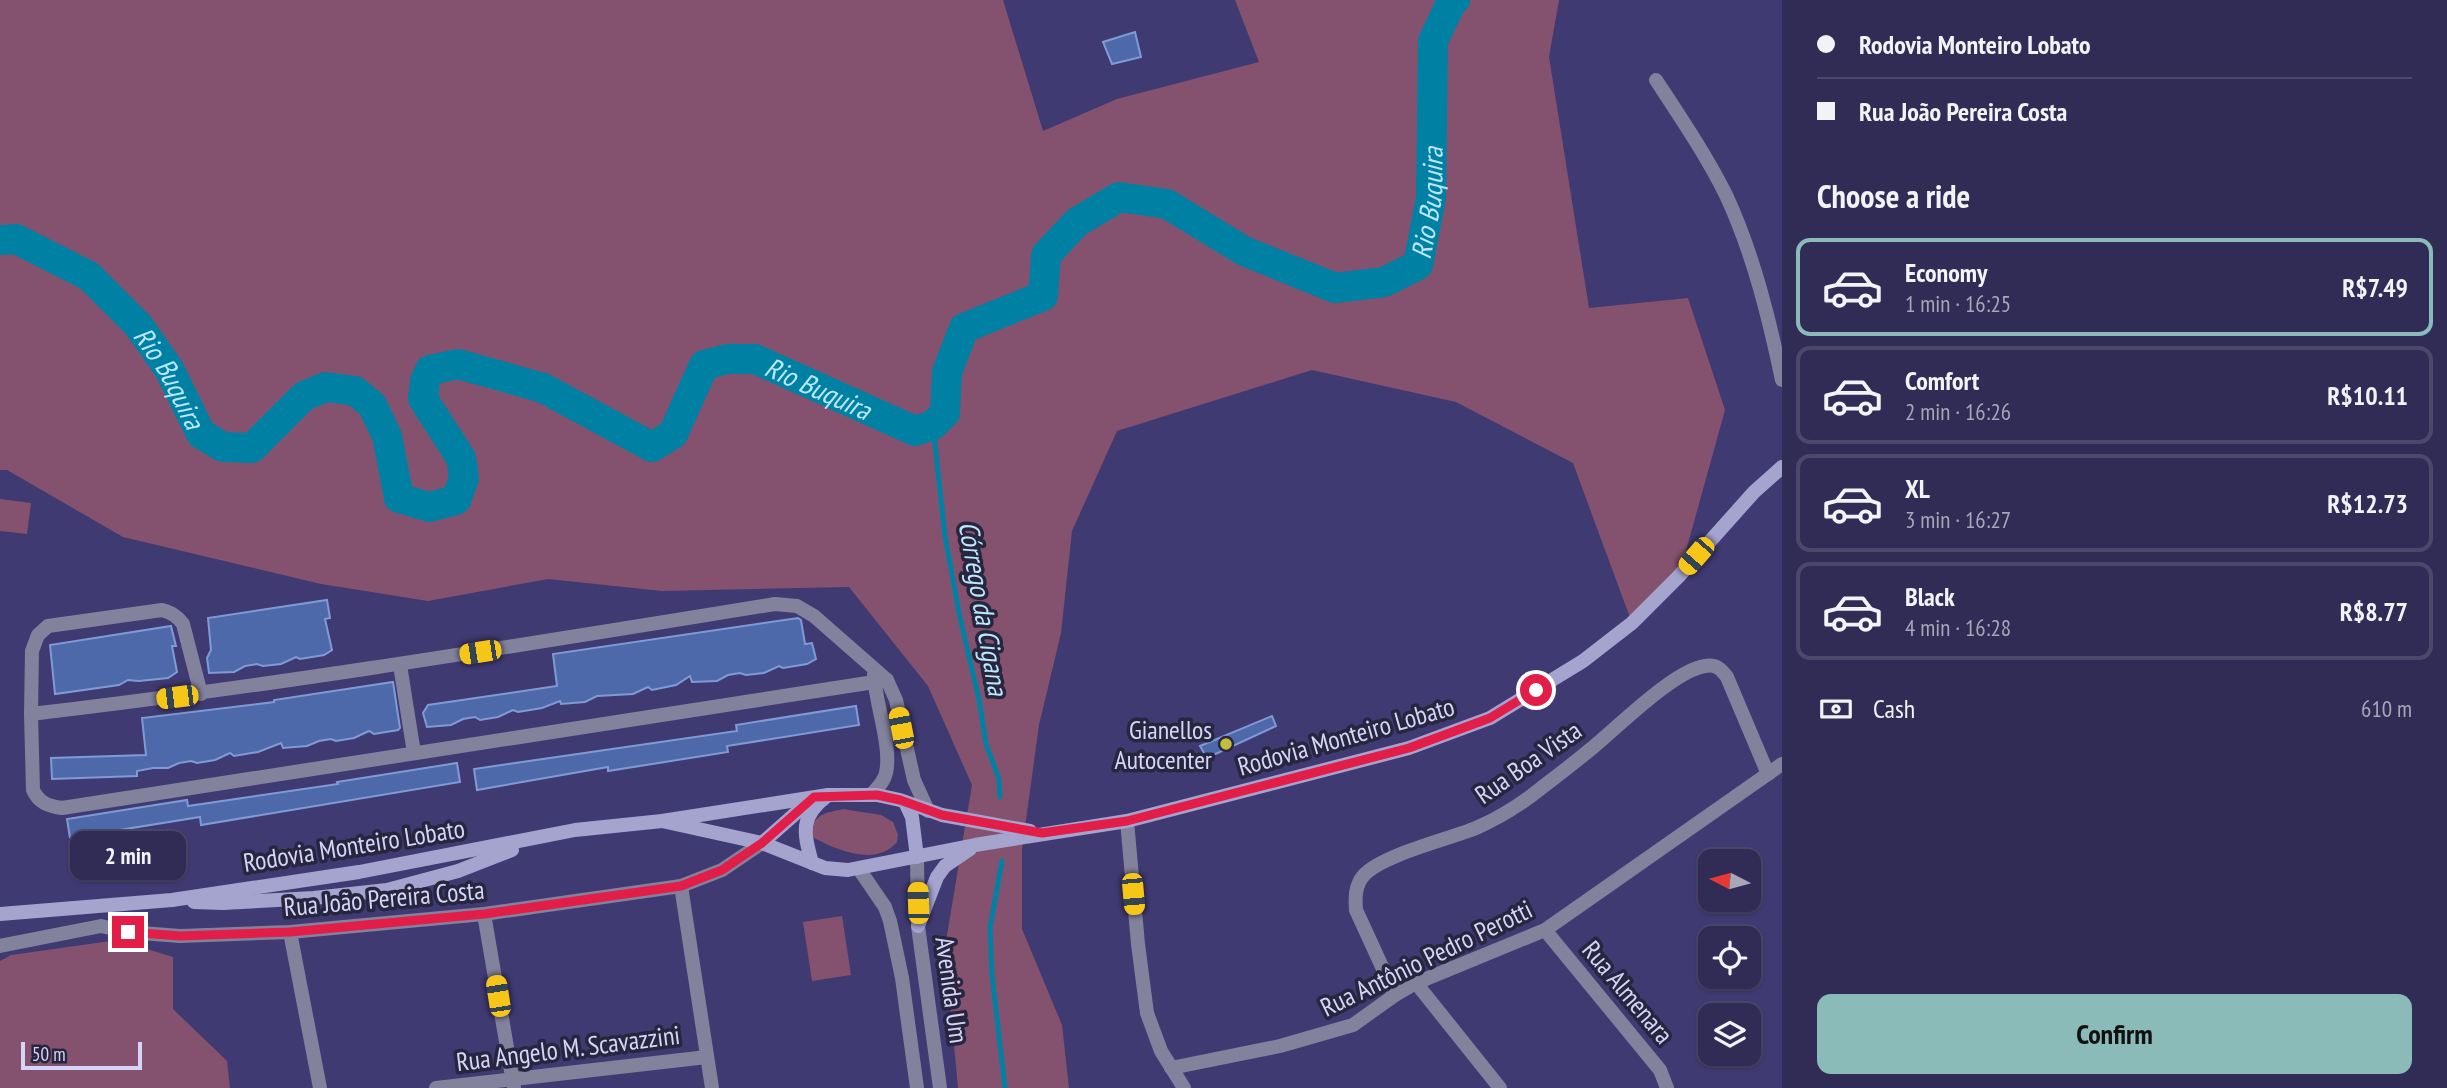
<!DOCTYPE html>
<html lang="en">
<head>
<meta charset="utf-8">
<style>
	body { margin:0; font-family:"PT Sans Narrow",sans-serif; background:#3c3860; color:#f1f3f6; height:100vh; display:flex; flex-direction:column; font-size:26px; white-space:nowrap }
	* { box-sizing:border-box; margin:0 }
	p { font-size:23px; color:#a8a7b9 }
	.icon { flex:none; width:38px; height:38px; fill:none; stroke:currentColor; stroke-width:2; stroke-linecap:round; stroke-linejoin:round }
	.map { position:relative; flex:1; overflow:hidden }
	.side { display:flex; flex-direction:column; background:#302c56; width:665px }
	.side>* { flex:none }
	.banner { display:grid; align-content:center; height:154px; padding:0 35px; background:#302c56 }
	.needle { width:46px; rotate:276deg }
	.buttons { position:absolute; left:1698px; top:849px; display:grid; gap:14px }
	.buttons a { display:grid; place-items:center; width:63px; height:63px; border-radius:14px; background:#302c56; box-shadow:0 2px 5px #0004,0 0 0 2px #4b486c; font-size:35px }
	.scale { position:absolute; left:21px; bottom:18px; width:121px; box-sizing:border-box; padding-left:7px; border:4px solid #d6d5f7; border-top:0; font-size:19px; line-height:24px; white-space:nowrap; color:#d6d5f7; -webkit-text-stroke:5px #28263f; paint-order:stroke }
	.end { position:absolute; width:32px; height:32px; margin:-16px; border:9px solid #e11d48; background:#fff; box-shadow:0 0 0 4px #fff }
	.from { border-radius:50% }
	.bubble { position:absolute; height:49px; border-radius:14px; background:#302c56; box-shadow:0 2px 5px #0004,0 0 0 2px #4b486c; font-size:23px; font-weight:700; line-height:49px; text-align:center }
	.car { position:absolute; width:21px; height:42px; margin:-21px -10px; border-radius:9px; box-shadow:0 0 5px 2px #0007; background:linear-gradient(#f5c518 24%,#345 0 40%,#f5c518 0 76%,#345 0 86%,#f5c518 0) }
	.banner b { display:flex; align-items:center; gap:24px; height:66px; font-size:26px }
	.banner b+b { border-top:2px solid #4b486c }
	.banner i { width:18px; height:18px; background:#f1f3f6 }
	ul { padding:0; list-style:none }
	li { display:flex; align-items:center; gap:21px; height:98px; margin:0 14px 10px; padding:0 21px; border:4px solid #4b486c; border-radius:14px }
	li div { flex:1 }
	li b { display:block; font-size:26px }
	li em { font-style:normal; font-weight:700 }
	li.on { border-color:#8bbbb9 }
	li>.icon { width:63px; height:63px; stroke-width:1.5 }
	h2 { padding:0 35px; font-size:32px; line-height:84px }
	.pay { display:flex; align-items:center; gap:18px; height:77px; padding:0 35px; font-size:26px }
	.pay p { margin-inline-start:auto }
	.button { display:flex; gap:14px; margin-top:auto; padding:14px 35px }
	.button a { flex:1; height:80px; border-radius:14px; background:#8bbbb9; color:#111; font-size:28px; font-weight:700; line-height:80px; text-align:center }
	main { display:flex; flex:1; min-height:0 }
	.map>svg:first-child { display:block }
</style>
</head>
<body>
<main>
<div class="map">
<svg width="1782" height="1088" viewBox="0 0 1782 1088">
	<rect width="100%" height="100%" fill="#403a72"/>
	<g fill="#84526e">
		<polygon points="0,0 1003,0 1043,131 1117,99 1259,62 1235,0 1559,0 1549,57 1589,308 1688,298 1725,410 1679,576 1632,623 1573,463 1456,402 1312,370 1117,431 1072,531 1061,633 1039,725 1022,849 1022,929 1062,1025 1069,1088 958,1088 945,947 972,785 928,686 849,587 662,591 548,579 428,601 321,584 123,537 7,470 0,470"/>
		<polygon points="0,499 31,503 27,534 0,531"/>
		<path d="M843,809L881,815L893,822L898,835L897,842C876,867 837,850 814,838L811,829C817,812 828,813 843,809Z"/>
		<polygon points="842,916 851,975 812,981 803,922"/>
		<polygon points="118,940 173,957 173,1009 227,1061 230,1088 0,1088 0,961 11,955"/>
	</g>
	<g fill="none" stroke-linecap="round" stroke-linejoin="round">
		<g stroke="#0081a4" stroke-width="5">
			<polyline points="933,425 945,536 960,618 979,699 986,744 999,779 1000,797"/>
			<polyline points="1002,861 990,928 992,975 1005,1088"/>
		</g>
		<path stroke="#0081a4" stroke-width="30" id="s1" d="M0,240L16,239L89,276L138,325L169,369L201,434L223,447L252,448L304,396L326,387L355,391L372,405L387,436L399,498L429,507L456,500L464,478L461,458L423,399L425,381L430,370L458,364L543,388L652,447L673,434L704,365L727,359H755L915,431L933,425L945,413L947,372L964,328L1043,296L1046,255L1077,222L1119,197L1167,204L1244,251L1335,288L1384,282L1418,265L1431,198L1433,41L1450,5L1455,0"/>
	</g>
	<g fill="#4e69a9" stroke="#809ad5" stroke-width="2">
		<polygon points="1135,32 1141,57 1112,64 1103,42"/>
		<polygon points="327,600 330,618 325,619 332,650 324,655 300,659 296,657 281,664 263,666 257,664 245,666 234,672 209,673 207,658 211,650 208,618"/>
		<polygon points="798,618 801,620 805,644 812,643 816,659 807,664 783,668 779,666 764,673 746,675 740,673 728,675 717,681 692,682 690,676 676,685 652,690 648,687 633,694 597,696 585,702 561,704 560,701 542,708 518,712 513,710 498,717 480,720 475,717 463,719 451,725 427,727 423,713 428,705 557,686 553,654"/>
		<polygon points="171,626 176,646 172,646 177,672 168,678 139,681 128,680 119,685 55,694 50,645"/>
		<polygon points="393,682 400,728 398,730 374,734 369,731 354,738 336,741 331,739 319,741 307,746 283,748 281,743 258,752 234,756 230,753 215,760 197,763 191,761 179,763 168,768 153,768 137,771 137,776 52,779 51,758 146,755 142,718 274,702 274,700"/>
		<polygon points="856,706 859,725 727,746 728,752 608,771 608,767 477,790 474,769 737,731 736,725"/>
		<polygon points="1272,716 1276,726 1207,758 1200,746"/>
		<polygon points="457,763 460,782 201,825 200,817 70,838 67,819 187,800 188,806 338,784 337,782"/>
	</g>
	<g fill="none" stroke-linecap="round" stroke-linejoin="round">
		<g stroke="#82829d" stroke-width="14">
			<path d="M1656,80C1681,118 1706,155 1726,195C1753,253 1769,318 1782,380"/>
			<polyline points="400,665 414,753"/>
			<path d="M201,694L183,624C177,616 172,613 162,610L48,626L38,635L32,651L31,714L33,790C39,803 48,806 62,808L887,680"/>
			<path d="M31,714C280,685 527,644 775,604L797,606L814,616L887,680L896,700L914,780L928,811"/>
			<path d="M871,795C877,788 884,782 886,773C892,746 875,703 874,674"/>
			<polyline points="1127,821 1138,944 1147,1013 1161,1051 1184,1088"/>
			<polyline points="917,857 918,926 940,1088"/>
			<polyline points="859,869 885,907 890,921 902,978 917,1088"/>
			<polyline points="681,886 712,1088"/>
			<polyline points="484,914 514,1088"/>
			<polyline points="1545,930 1660,1070 1667,1088"/>
			<polyline points="290,932 320,1088"/>
			<polyline points="0,946 101,926 128,932 180,936 290,932 484,914 681,886 722,870 762,843"/>
			<polyline points="1416,983 1500,1088"/>
			<path d="M1395,995L1356,910C1355,898 1355,885 1364,875C1382,855 1449,839 1476,828C1499,818 1520,805 1540,789C1562,772 1585,755 1606,736C1628,717 1677,670 1705,666C1716,664 1721,669 1727,677L1768,774"/>
			<polyline points="1171,1068 1280,1046 1353,1025 1395,995 1416,983 1545,930 1782,764"/>
			<polyline points="436,1088 707,1057"/>
		</g>
		<g stroke="#a5a4cf" stroke-width="14">
			<polyline points="905,802 912,817 917,857"/>
			<polyline points="662,821 762,843 825,868 848,870 975,845 1127,821 1409,748 1490,718 1583,661 1632,623 1679,576 1754,492 1782,467"/>
			<polyline points="762,843 813,798"/>
			<path d="M812,863C804,833 799,817 827,796"/>
			<polyline points="194,902 223,903 314,898 387,890 458,871 512,850"/>
			<polyline points="0,914 172,900 359,872 575,830 662,821 828,795 877,795 900,800 942,815 1030,831"/>
			<polyline points="918,926 937,877 945,866 970,849"/>
		</g>
	</g>
	<g fill="none" stroke-linecap="round" stroke-linejoin="round">
		<polyline stroke="#e11d48" stroke-width="9" points="128,932 180,936 290,932 484,914 681,886 722,870 762,843 814,797 877,795 900,800 942,815 1042,833 1127,821 1409,748 1490,718 1536,690"/>
	</g>
	<circle fill="#c4bc3d" stroke="#28263f" stroke-width="2.5" cx="1226" cy="744" r="7"/>
	<g text-anchor="middle" dominant-baseline="central" stroke-width="7" stroke-linejoin="round" paint-order="stroke">
		<g font-size="26" fill="#d6d5f7" stroke="#28263f" text-anchor="end">
			<text x="1212" y="729">Gianellos<tspan x="1212" dy="30">Autocenter</tspan></text>
		</g>
		<g font-size="26" fill="#d6d5f7" stroke="#28263f">
			<text transform="translate(1346 736) rotate(-16)">Rodovia Monteiro Lobato</text>
			<text transform="translate(1528 762) rotate(-35)">Rua Boa Vista</text>
			<text transform="translate(354 845) rotate(-9)">Rodovia Monteiro Lobato</text>
			<text transform="translate(384 898) rotate(-5)">Rua João Pereira Costa</text>
			<text transform="translate(1426 958) rotate(-26)">Rua Antônio Pedro Perotti</text>
			<text transform="translate(952 990) rotate(82)">Avenida Um</text>
			<text transform="translate(1628 992) rotate(50)">Rua Almenara</text>
			<text transform="translate(568 1048) rotate(-7)">Rua Angelo M. Scavazzini</text>
		</g>
		<g font-size="28" font-style="italic" fill="#bae8fc" stroke="#28263f">
			<text stroke="none"><textPath href="#s1" startOffset="2098">Rio Buquira</textPath></text>
			<text stroke="none"><textPath href="#s1" startOffset="229">Rio Buquira</textPath></text>
			<text stroke="none"><textPath href="#s1" startOffset="1260">Rio Buquira</textPath></text>
			<text transform="translate(984 608) rotate(80)">Córrego da Cigana</text>
		</g>
	</g>
</svg>
<div class="buttons">
<a><svg class="needle" viewBox="-14 -14 28 28"><path d="M0-13l5 13h-10z" fill="#e53935"/><path d="M0 13l5-13h-10z" fill="#a8a7b9"/></svg></a>
<a><svg class="icon" aria-label="locate" viewBox="0 0 24 24"><circle cx="12" cy="12" r="6"/><path d="M12 2v4M12 18v4M2 12h4M18 12h4"/></svg></a>
<a><svg class="icon" aria-label="layers" viewBox="0 0 24 24"><path d="M12 4l9 5-9 5-9-5zM3 14l9 5 9-5"/></svg></a>
</div>
<div class="scale">50 m</div>
<i class="end from" style="left:1536px;top:690px"></i>
<i class="end" style="left:128px;top:932px"></i>
<div class="bubble" style="left:70px;top:831px;width:116px">2 min</div>
<i class="car" style="left:1696px;top:556px;rotate:221deg"></i>
<i class="car" style="left:480px;top:652px;rotate:261deg"></i>
<i class="car" style="left:177px;top:697px;rotate:263deg"></i>
<i class="car" style="left:901px;top:728px;rotate:349deg"></i>
<i class="car" style="left:1133px;top:894px;rotate:175deg"></i>
<i class="car" style="left:918px;top:903px;rotate:358deg"></i>
<i class="car" style="left:498px;top:996px;rotate:351deg"></i>
</div>
<section class="side">
<div class="banner">
<b><i class="from"></i>Rodovia Monteiro Lobato</b>
<b><i></i>Rua João Pereira Costa</b>
</div>
<h2>Choose a ride</h2>
<ul>
<li class="on"><svg class="icon" aria-label="car" viewBox="0 0 24 24"><path d="M5 17H2v-5l4-1 3-4h7l3 4 3 1v5h-3M9 17h6M6 11h13"/><circle cx="7" cy="17" r="2"/><circle cx="17" cy="17" r="2"/></svg><div><b>Economy</b><p>1 min · 16:25</p></div><em>R$7.49</em></li>
<li><svg class="icon" aria-label="car" viewBox="0 0 24 24"><path d="M5 17H2v-5l4-1 3-4h7l3 4 3 1v5h-3M9 17h6M6 11h13"/><circle cx="7" cy="17" r="2"/><circle cx="17" cy="17" r="2"/></svg><div><b>Comfort</b><p>2 min · 16:26</p></div><em>R$10.11</em></li>
<li><svg class="icon" aria-label="car" viewBox="0 0 24 24"><path d="M5 17H2v-5l4-1 3-4h7l3 4 3 1v5h-3M9 17h6M6 11h13"/><circle cx="7" cy="17" r="2"/><circle cx="17" cy="17" r="2"/></svg><div><b>XL</b><p>3 min · 16:27</p></div><em>R$12.73</em></li>
<li><svg class="icon" aria-label="car" viewBox="0 0 24 24"><path d="M5 17H2v-5l4-1 3-4h7l3 4 3 1v5h-3M9 17h6M6 11h13"/><circle cx="7" cy="17" r="2"/><circle cx="17" cy="17" r="2"/></svg><div><b>Black</b><p>4 min · 16:28</p></div><em>R$8.77</em></li>
</ul>
<div class="pay"><svg class="icon" aria-label="cash" viewBox="0 0 24 24"><path d="M3 7h18v10H3z"/><circle cx="12" cy="12" r="2"/></svg>Cash<p>610 m</p></div>
<div class="button"><a>Confirm</a></div>
</section>
</main>
</body>
</html>
